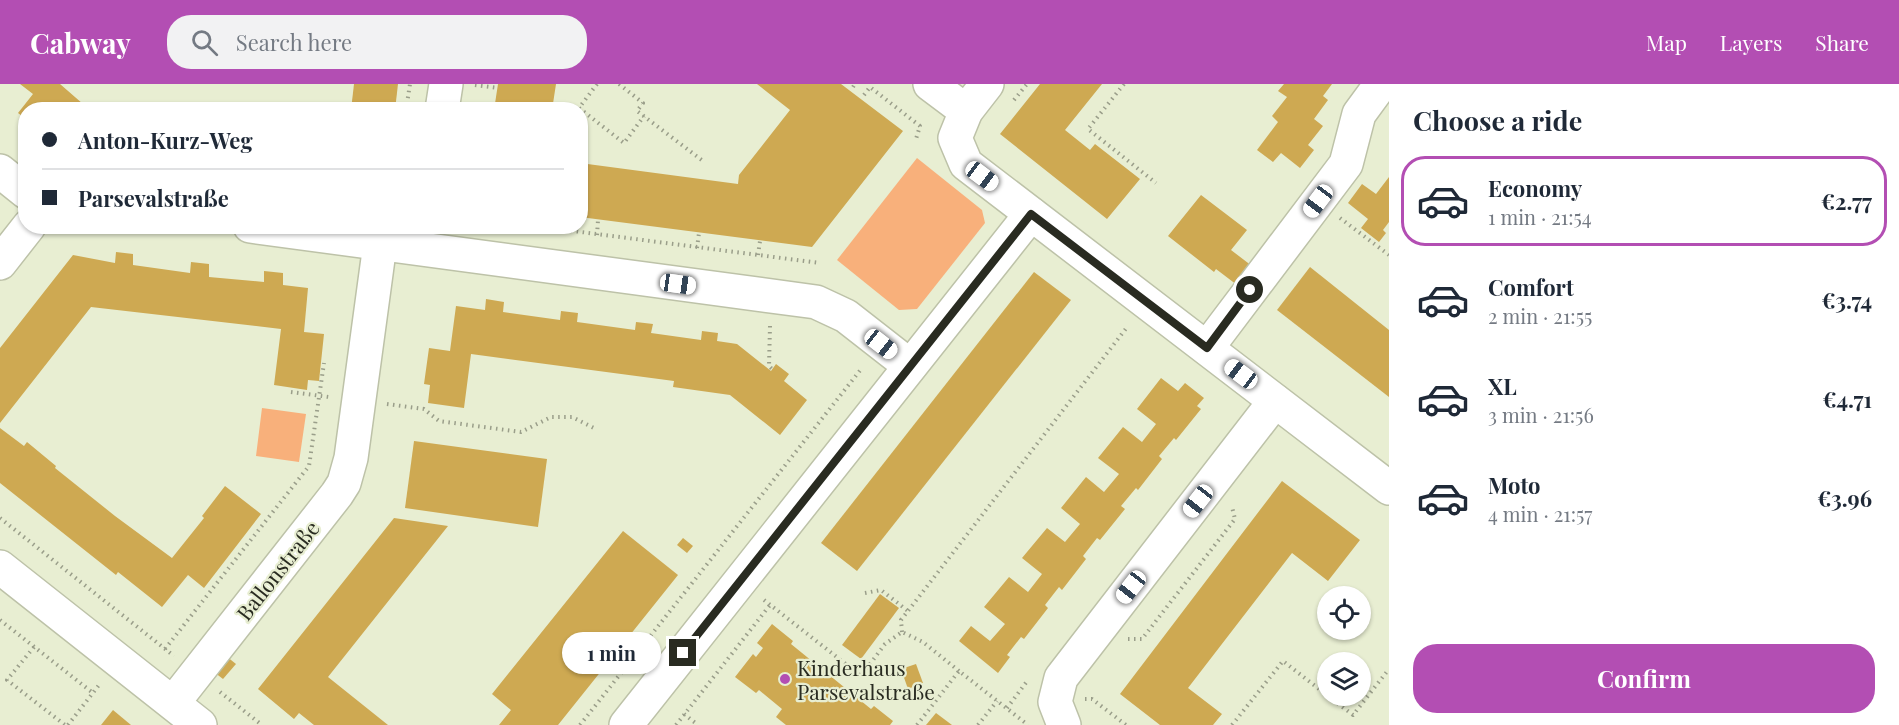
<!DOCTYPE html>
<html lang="en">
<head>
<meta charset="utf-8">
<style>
	body { margin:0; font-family:"Playfair Display",serif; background:#f2f2f3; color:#1f2937; height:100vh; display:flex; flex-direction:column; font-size:22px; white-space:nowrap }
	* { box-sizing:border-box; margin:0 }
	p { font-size:20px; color:#747a83 }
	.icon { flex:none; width:33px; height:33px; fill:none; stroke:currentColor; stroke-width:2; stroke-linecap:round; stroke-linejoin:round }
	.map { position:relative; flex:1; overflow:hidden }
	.details { display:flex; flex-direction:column; background:#fff; width:510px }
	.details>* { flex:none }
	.top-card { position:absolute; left:18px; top:18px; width:570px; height:132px; border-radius:24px; box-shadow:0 2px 4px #0004; display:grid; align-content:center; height:132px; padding:0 24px; background:#fff }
	.fabs { position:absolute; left:1317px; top:502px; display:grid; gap:12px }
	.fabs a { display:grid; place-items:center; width:54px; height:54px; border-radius:50%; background:#fff; box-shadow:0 2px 4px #0004; font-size:30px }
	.end { position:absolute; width:27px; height:27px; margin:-14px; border:8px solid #292b21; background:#fff; box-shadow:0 0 0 3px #fff }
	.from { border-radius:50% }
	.bubble { position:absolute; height:42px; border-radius:21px; background:#fff; box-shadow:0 2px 4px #0004; font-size:20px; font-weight:700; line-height:42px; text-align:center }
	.car { position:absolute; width:18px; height:36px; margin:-18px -9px; border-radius:8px; box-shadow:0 0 4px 2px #0007; background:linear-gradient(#fff 24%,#345 0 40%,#fff 0 76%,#345 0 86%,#fff 0) }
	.top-card b { display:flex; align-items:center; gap:21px; height:57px; font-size:22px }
	.top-card b+b { border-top:2px solid #e0e1e3 }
	.top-card i { width:15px; height:15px; background:#1f2937 }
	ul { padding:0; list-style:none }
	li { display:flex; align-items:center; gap:18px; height:90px; margin:0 12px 9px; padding:0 12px; border:3px solid transparent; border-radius:24px }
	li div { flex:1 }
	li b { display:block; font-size:22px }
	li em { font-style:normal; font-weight:700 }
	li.selected { border-color:#b34eb3 }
	li>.icon { width:54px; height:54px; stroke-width:1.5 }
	h2 { padding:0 24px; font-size:27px; line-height:72px }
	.cta { display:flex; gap:12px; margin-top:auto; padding:12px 24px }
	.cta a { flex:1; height:69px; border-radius:24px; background:#b34eb3; color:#fff; font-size:24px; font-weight:700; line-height:69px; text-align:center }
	header { display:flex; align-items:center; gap:36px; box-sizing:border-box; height:84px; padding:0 30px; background:#b34eb3; color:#fff }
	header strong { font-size:28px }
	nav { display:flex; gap:33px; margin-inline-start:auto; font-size:21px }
	.search { width:420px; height:54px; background:#f2f2f3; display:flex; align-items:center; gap:15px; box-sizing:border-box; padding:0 21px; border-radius:24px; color:#747a83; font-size:22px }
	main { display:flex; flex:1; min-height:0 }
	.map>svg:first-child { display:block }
</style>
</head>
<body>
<header>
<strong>Cabway</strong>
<div class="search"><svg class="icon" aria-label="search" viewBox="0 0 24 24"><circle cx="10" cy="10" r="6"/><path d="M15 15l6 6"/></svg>Search here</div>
<nav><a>Map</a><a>Layers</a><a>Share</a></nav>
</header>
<main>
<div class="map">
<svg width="1389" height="641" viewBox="0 0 1389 641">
	<rect width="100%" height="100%" fill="#e8eed2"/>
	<g fill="#f8b07b">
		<polygon points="917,74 982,126 985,139 917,225 899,226 837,176"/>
		<polygon points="262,324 306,330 299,378 256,372"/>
	</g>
	<g fill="#cea952">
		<polygon points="20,0 60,0 83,20 114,26 26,26 26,35 18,29 33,10"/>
		<polygon points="354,0 398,0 395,26 351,26"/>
		<polygon points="498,0 556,0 552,26 494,26"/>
		<polygon points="757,0 841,0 903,47 812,163 580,133 580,79 738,100 739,91 790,26"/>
		<polygon points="1040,0 1102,0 1065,46 1090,66 1095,60 1140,95 1107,135 1000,50"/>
		<polygon points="1284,0 1332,0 1323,12 1328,16 1314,35 1323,42 1308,61 1314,66 1300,84 1281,69 1273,78 1257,66 1278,38 1272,32 1287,13 1278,7"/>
		<polygon points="1389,93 1389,138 1383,146 1386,149 1379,158 1361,144 1368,135 1348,119 1362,100 1376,110"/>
		<polygon points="1201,111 1247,146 1231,166 1252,182 1237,201 1216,185 1214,188 1168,152"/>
		<polygon points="116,168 133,170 133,181 190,189 191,178 209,180 209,193 264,198 264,187 283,189 283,201 308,204 304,248 324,250 319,297 308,296 307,306 274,301 281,245 91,223 0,339 0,264 73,171 115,179"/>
		<polygon points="1310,183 1389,246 1389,313 1277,226"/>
		<polygon points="1034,188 1071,216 857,487 821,459"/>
		<polygon points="486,215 504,218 503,228 560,236 561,227 578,229 577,238 635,246 636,238 653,240 651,249 701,256 702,247 718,249 717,257 737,260 771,287 776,280 789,290 784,297 807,316 780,351 730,311 673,303 674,297 471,270 464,324 428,319 430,301 424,300 429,264 450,267 456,222 485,226"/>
		<polygon points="1161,294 1178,307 1185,299 1204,314 1197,322 1201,325 1176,356 1174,354 1159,372 1162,375 1138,406 1136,404 1121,422 1125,425 1100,456 1097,454 1083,472 1086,475 1062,506 1059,503 1045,521 1048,524 1024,555 1021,553 1007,571 1010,573 998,589 959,557 971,542 990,557 1005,540 984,523 1009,493 1028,508 1042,490 1022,474 1047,444 1065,458 1080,440 1061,424 1086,393 1104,408 1119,390 1098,374 1123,343 1142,358 1156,340 1137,325"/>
		<polygon points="0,344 24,362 27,358 56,382 55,384 115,432 172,474 204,434 202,432 225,402 261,430 204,504 188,491 162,523 118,488 116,491 0,399"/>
		<polygon points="414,357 547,375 538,443 405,424"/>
		<polygon points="1282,397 1360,456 1328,497 1292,469 1188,604 1222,630 1213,641 1160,641 1120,610"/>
		<polygon points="394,434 448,442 328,593 388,641 314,641 299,629 294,635 258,605"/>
		<polygon points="623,447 678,491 558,641 499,641 511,626 492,610"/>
		<polygon points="683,454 693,462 687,469 677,461"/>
		<polygon points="880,510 899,524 861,575 842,561"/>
		<polygon points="772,540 793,557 791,560 871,625 874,622 893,637 890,641 786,641 776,633 782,625 759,606 756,609 735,593 753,570 756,573 763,564 757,559"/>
		<polygon points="226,572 236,580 223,595 214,588"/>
		<polygon points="916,580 923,599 908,605 901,585"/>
		<polygon points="113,626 131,641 101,641"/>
		<polygon points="936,629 952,641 926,641"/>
	</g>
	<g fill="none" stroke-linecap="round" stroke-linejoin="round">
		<defs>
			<g id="minor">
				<polyline points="930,0 966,27"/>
				<polyline points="987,0 966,27 955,54 966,80 1389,404"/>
				<polyline points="442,26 446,0"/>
				<polyline points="0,87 26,108"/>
				<polyline points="250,142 816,218 846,232 910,282"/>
				<polyline points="0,179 29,142"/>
				<polyline points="1207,264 1346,80 1359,30 1381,0"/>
				<polyline points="0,483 200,641"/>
				<polyline points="173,619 337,410 344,399 351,374 380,160"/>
				<polyline points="626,641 1031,130"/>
				<polyline points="1064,641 1055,618 1061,594 1275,317"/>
			</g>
		</defs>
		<use href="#minor" stroke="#bdc2a8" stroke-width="36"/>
		<g stroke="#9a9e8a" stroke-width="4" stroke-dasharray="1.5 4.5" stroke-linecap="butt">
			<polyline points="597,0 579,24 624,59 644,32"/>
			<polyline points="619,0 643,19 637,27 703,77"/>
			<polyline points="1124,0 1088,45 1156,99"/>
			<polyline points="475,1 498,4"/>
			<polyline points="853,3 855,0"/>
			<polyline points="864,11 870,3 920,42 916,55"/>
			<polyline points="1014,16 1027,0"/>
			<polyline points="406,26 410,0"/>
			<polyline points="1340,134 1389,171"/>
			<polyline points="535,142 820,179"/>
			<polyline points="597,151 598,136"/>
			<polyline points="697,164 699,149"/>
			<polyline points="758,171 760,157"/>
			<polyline points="770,242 769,282 772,285"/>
			<polyline points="291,308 329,313"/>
			<polyline points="387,320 424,325 439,337 521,348 551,333 572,333 594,344"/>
			<polyline points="0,434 174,572"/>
			<polyline points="865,509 881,506 908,527"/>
			<polyline points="764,516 861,592 885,560 902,548 923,558 959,587"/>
			<polyline points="0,536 93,609"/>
			<polyline points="902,548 901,536 1128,242"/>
			<polyline points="1128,555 1142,555 1235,435 1232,423"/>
			<polyline points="34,563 7,596 65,641"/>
			<polyline points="165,565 309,382 324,279"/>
			<polyline points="220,608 262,641"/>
			<polyline points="1328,612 1353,631 1389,585"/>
			<polyline points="1085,615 1092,615 1126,641"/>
			<polyline points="1007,624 1028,596"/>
			<polyline points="684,630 698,641"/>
			<polyline points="68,641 99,601"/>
			<polyline points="580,641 862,284"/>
			<polyline points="676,641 770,521"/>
			<polyline points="917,641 959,587 1028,641"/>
			<polyline points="978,641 997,617"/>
			<polyline points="1232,641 1283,577 1328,612"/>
		</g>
		<use href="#minor" stroke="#fff" stroke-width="33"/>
	</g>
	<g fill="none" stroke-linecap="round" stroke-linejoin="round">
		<polyline stroke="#292b21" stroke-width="8" points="683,569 1031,130 1207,264 1250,206"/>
	</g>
	<circle fill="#b34eb3" stroke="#e8eed2" stroke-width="2" cx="785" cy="595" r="6"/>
	<g text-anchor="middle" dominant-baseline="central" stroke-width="4.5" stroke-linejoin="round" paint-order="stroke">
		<g font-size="21" fill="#292b21" stroke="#e8eed2">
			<text transform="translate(277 486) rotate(-52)">Ballonstraße</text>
		</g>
		<g font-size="21" fill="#292b21" stroke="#e8eed2" text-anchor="start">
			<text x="797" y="583">Kinderhaus<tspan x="797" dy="24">Parsevalstraße</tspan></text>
		</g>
	</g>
</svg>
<div class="fabs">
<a><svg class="icon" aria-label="locate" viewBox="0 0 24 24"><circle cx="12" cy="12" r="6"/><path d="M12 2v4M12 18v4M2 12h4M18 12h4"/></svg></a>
<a><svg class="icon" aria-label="layers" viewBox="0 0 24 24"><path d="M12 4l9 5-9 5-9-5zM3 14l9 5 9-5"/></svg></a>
</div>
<i class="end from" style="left:1250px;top:206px"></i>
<i class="end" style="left:683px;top:569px"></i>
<div class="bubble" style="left:562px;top:548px;width:99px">1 min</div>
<i class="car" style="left:982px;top:92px;rotate:127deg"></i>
<i class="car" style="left:1318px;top:117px;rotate:217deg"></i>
<i class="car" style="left:678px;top:200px;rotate:98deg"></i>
<i class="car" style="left:881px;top:260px;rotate:128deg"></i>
<i class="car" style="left:1241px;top:290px;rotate:307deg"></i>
<i class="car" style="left:1198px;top:417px;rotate:218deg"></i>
<i class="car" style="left:1131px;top:503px;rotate:218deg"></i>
<div class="top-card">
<b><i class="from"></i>Anton-Kurz-Weg</b>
<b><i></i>Parsevalstraße</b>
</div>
</div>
<section class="details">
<h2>Choose a ride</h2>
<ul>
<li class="selected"><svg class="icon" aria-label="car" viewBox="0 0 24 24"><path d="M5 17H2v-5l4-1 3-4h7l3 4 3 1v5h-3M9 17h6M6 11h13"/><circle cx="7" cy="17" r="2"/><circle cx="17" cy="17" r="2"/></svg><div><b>Economy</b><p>1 min · 21:54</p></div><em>€2.77</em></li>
<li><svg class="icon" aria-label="car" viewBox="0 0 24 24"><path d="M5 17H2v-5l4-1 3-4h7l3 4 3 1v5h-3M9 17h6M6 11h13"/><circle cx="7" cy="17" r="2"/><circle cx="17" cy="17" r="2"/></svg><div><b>Comfort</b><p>2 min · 21:55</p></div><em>€3.74</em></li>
<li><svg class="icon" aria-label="car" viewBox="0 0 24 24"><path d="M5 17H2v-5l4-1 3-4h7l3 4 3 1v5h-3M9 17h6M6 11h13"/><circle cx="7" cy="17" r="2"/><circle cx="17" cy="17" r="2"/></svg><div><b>XL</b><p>3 min · 21:56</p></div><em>€4.71</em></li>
<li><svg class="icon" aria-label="car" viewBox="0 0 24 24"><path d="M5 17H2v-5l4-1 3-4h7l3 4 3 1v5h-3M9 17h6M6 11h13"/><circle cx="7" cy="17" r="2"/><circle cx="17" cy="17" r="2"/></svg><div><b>Moto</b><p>4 min · 21:57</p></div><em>€3.96</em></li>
</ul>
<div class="cta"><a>Confirm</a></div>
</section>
</main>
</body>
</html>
